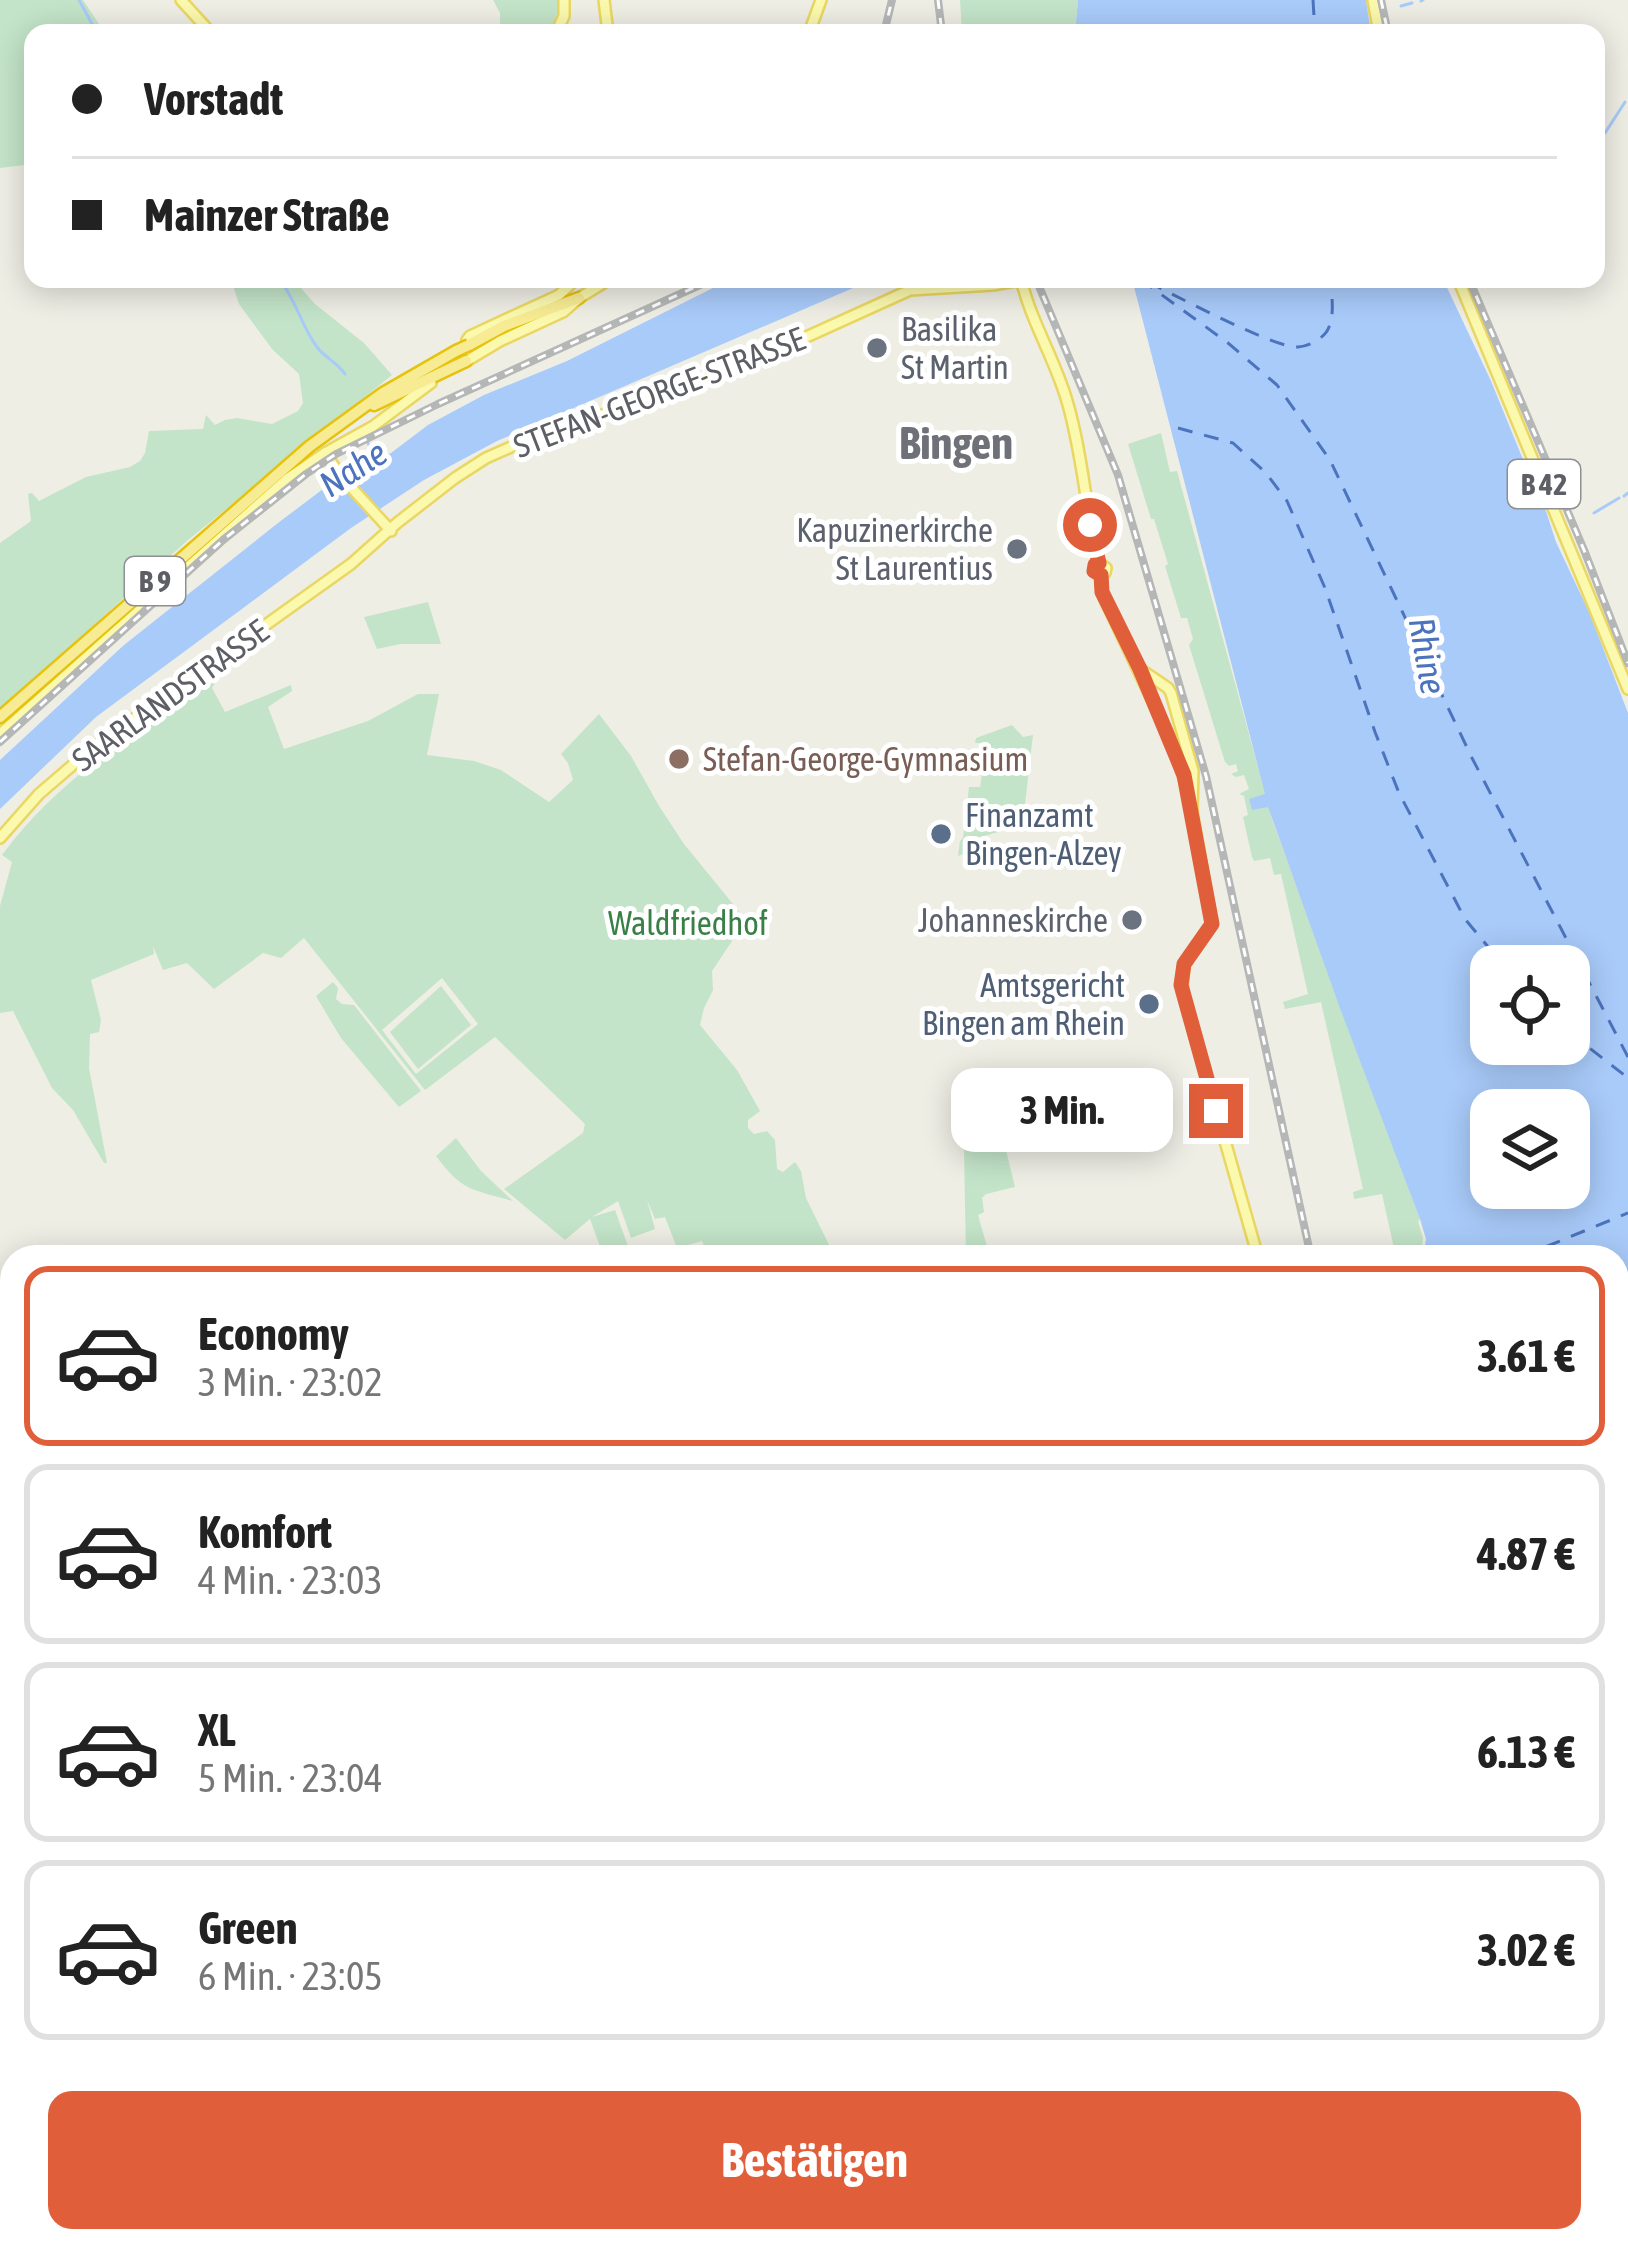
<!DOCTYPE html>
<html lang="de">
<head>
<meta charset="utf-8">
<style>
	body { margin:0; font-family:"Asap Condensed",sans-serif; background:#f6f6f6; color:#222; height:100vh; display:flex; flex-direction:column; font-size:45px; white-space:nowrap }
	* { box-sizing:border-box; margin:0 }
	p { font-size:39px; color:#767676 }
	.icon { flex:none; width:66px; height:66px; fill:none; stroke:currentColor; stroke-width:2; stroke-linecap:round; stroke-linejoin:round }
	.map { position:relative; flex:1; overflow:hidden }
	.sheet { position:absolute; left:0px; top:1245px; width:1629px; height:1008px; display:flex; flex-direction:column; background:#fff; border-radius:36px 36px 0 0; box-shadow:0 6px 30px #0003 }
	.sheet>* { flex:none }
	.banner { position:absolute; left:24px; top:24px; width:1581px; height:264px; border-radius:24px; box-shadow:0 6px 30px #0003; display:grid; align-content:center; height:264px; padding:0 48px; background:#fff }
	.tools { position:absolute; left:1470px; top:945px; display:grid; gap:24px }
	.tools a { display:grid; place-items:center; width:120px; height:120px; border-radius:24px; background:#fff; box-shadow:0 6px 30px #0003; font-size:60px }
	.end { position:absolute; width:54px; height:54px; margin:-27px; border:15px solid #e05e3a; background:#fff; box-shadow:0 0 0 6px #fff }
	.from { border-radius:50% }
	.bubble { position:absolute; height:84px; border-radius:24px; background:#fff; box-shadow:0 6px 30px #0003; font-size:39px; font-weight:700; line-height:84px; text-align:center }
	.banner b { display:flex; align-items:center; gap:42px; height:114px; font-size:45px }
	.banner b+b { border-top:3px solid #e0e0e0 }
	.banner i { width:30px; height:30px; background:#222 }
	ul { padding:21px 0 0; list-style:none }
	li { display:flex; align-items:center; gap:36px; height:180px; margin:0 24px 18px; padding:0 24px; border:6px solid #e0e0e0; border-radius:24px }
	li div { flex:1 }
	li b { display:block; font-size:45px }
	li em { font-style:normal; font-weight:700 }
	li.on { border-color:#e05e3a }
	li>.icon { width:108px; height:108px; stroke-width:1.5 }
	.cta { display:flex; gap:24px; margin-top:auto; padding:24px 48px }
	.cta a { flex:1; height:138px; border-radius:24px; background:#e05e3a; color:#fff; font-size:48px; font-weight:700; line-height:138px; text-align:center }
	.map>svg:first-child { display:block }
</style>
</head>
<body>
<div class="map">
<svg width="1628" height="2253" viewBox="0 0 1628 2253">
	<rect width="100%" height="100%" fill="#eeeee5"/>
	<g fill="#c3e4c8" fill-rule="evenodd">
		<polygon points="0,0 83,0 105,33 33,33 33,164 0,168"/>
		<polygon points="493,0 557,0 558,11 550,33 500,33 500,13"/>
		<polygon points="960,0 1078,0 1075,33 962,33"/>
		<polygon points="231,279 289,279 300,287 315,304 364,343 392,375 188,540 0,710 0,543 31,521 28,494 32,493 39,501 86,477 130,467 140,461 145,453 149,431 203,429 206,415 215,425 225,420 237,418 272,424 298,411 303,403 299,374 272,349 239,304"/>
		<polygon points="1161,433 1170,472 1177,471 1273,822 1420,1219 1418,1222 1423,1238 1421,1257 1396,1257 1382,1194 1354,1199 1353,1192 1363,1189 1321,1002 1285,1009 1283,1002 1308,994 1281,874 1274,875 1270,858 1254,861 1252,857 1243,817 1248,815 1244,796 1239,794 1249,789 1244,775 1236,777 1231,774 1238,771 1236,764 1229,766 1225,762 1189,645 1193,639 1187,618 1181,618 1165,566 1168,564 1154,519 1151,519 1128,444"/>
		<polygon points="428,602 441,644 400,644 377,649 364,617"/>
		<path d="M225,667L212,688L225,712L291,685L292,691L268,707L284,749L368,721L418,694H439L427,755L474,761L501,770L549,802L573,780L568,763L561,754L599,714L631,756L659,806L684,844L746,920L712,971L713,990L704,1008L700,1025L737,1070L760,1111L748,1120V1128L754,1134L767,1131L775,1140L777,1169L783,1172L795,1162L801,1171L806,1198L835,1257H709L702,1241L677,1248L665,1217L655,1219L647,1200L655,1229L631,1238L618,1201L592,1217L615,1210L628,1246L603,1255L590,1219L565,1240L504,1189L583,1133L585,1124L495,1037L425,1090L304,938L281,958L263,953L214,989L187,963L163,970L153,946L154,954L91,980L101,1020L99,1032L90,1034L89,1068L107,1163H104L73,1110L52,1088L13,1011L0,1013V906L12,862L2,855C61,774 147,727 225,667ZM442,978L478,1024L416,1074L382,1030Z"/>
		<polygon points="1012,725 1023,737 1033,735 1025,804 1026,824 971,840 963,854 958,856 960,841 963,838 969,787 980,787 986,748 983,743 975,743 976,738"/>
		<polygon points="333,982 338,988 336,999 342,1004 354,1005 421,1091 399,1107 341,1038 316,996"/>
		<polygon points="441,986 471,1025 418,1069 390,1032"/>
		<polygon points="963,1098 998,1139 1003,1138 1015,1187 986,1194 982,1198 984,1212 978,1215 990,1257 966,1257"/>
		<path d="M456,1138L481,1171L513,1201C471,1189 463,1192 436,1156Z"/>
	</g>
	<g fill="#a9cbfa" fill-rule="evenodd">
		<polygon points="1078,0 1366,0 1371,33 1075,33"/>
		<polygon points="731,279 874,279 497,441 424,480 351,528 96,717 0,809 0,760 124,645 278,523 323,489 337,485 336,480 341,467 376,459 391,453 428,425 484,395 567,361"/>
		<path d="M1132,279H1443L1491,381L1522,457L1532,473L1535,490L1542,499L1556,542L1590,614L1628,713V2253H1588L1586,2241H1617V1257H1423L1426,1239L1420,1219L1341,1011L1268,807L1252,810L1249,799L1265,794ZM1491,966H1569V1044H1491ZM1569,1110V1188H1491V1110Z"/>
	</g>
	<g fill="none" stroke-linecap="round" stroke-linejoin="round">
		<g stroke="#a9cbfa" stroke-width="3">
			<polyline points="79,0 97,33"/>
			<polyline points="1421,1 1423,0"/>
			<polyline points="1401,6 1412,3"/>
			<polyline points="1605,133 1625,102"/>
			<polyline points="1596,143 1600,140"/>
			<path d="M279,279C296,299 301,326 317,347C325,358 337,362 345,374"/>
			<polyline points="368,443 377,463"/>
			<polyline points="1624,496 1628,493"/>
			<polyline points="1594,513 1619,498"/>
		</g>
		<g stroke="#4c73bd" stroke-width="3" stroke-dasharray="15 12" stroke-linecap="butt">
			<polyline points="1313,0 1315,33"/>
			<polyline points="1140,279 1228,343 1277,385 1330,460 1472,758 1628,1057"/>
			<path d="M1148,282C1175,295 1276,349 1298,347C1310,346 1325,338 1329,327C1335,313 1331,293 1331,279"/>
			<polyline points="1178,428 1233,443 1266,473 1287,501 1325,588 1375,732 1399,793 1465,919 1504,966"/>
			<polyline points="1569,1032 1628,1078"/>
			<polyline points="1521,1257 1628,1213"/>
		</g>
		<defs>
			<g id="major">
				<polyline points="181,0 211,33"/>
				<polyline points="604,0 608,33"/>
				<polyline points="1373,0 1379,33"/>
				<polyline points="556,33 564,16 564,0"/>
				<polyline points="809,33 821,0"/>
				<path d="M1021,279C1031,322 1055,359 1067,401C1081,448 1085,499 1095,548L1099,563L1106,568L1105,573L1101,575L1102,593L1171,740L1189,793"/>
				<polyline points="1458,279 1628,689"/>
				<polyline points="466,350 467,340 470,336 559,295 576,279"/>
				<polyline points="465,362 500,341 563,312 579,298 610,279"/>
				<polyline points="325,453 340,475 391,531"/>
				<polyline points="1140,669 1168,688 1171,693 1193,771 1192,812 1212,924 1184,964 1182,990 1258,1257"/>
				<polyline points="0,734 287,479 325,453 372,427 431,383"/>
				<polyline points="0,838 39,794 89,751 351,564 397,523 455,478 486,458 513,446 740,367 910,290 993,285 1021,280"/>
				<polyline points="1535,2241 1537,2253"/>
			</g>
			<g id="highway">
				<polyline points="469,345 504,326 579,298"/>
				<polyline points="374,405 466,361"/>
				<polyline points="0,717 310,446 383,393 456,351"/>
			</g>
		</defs>
		<use href="#major" stroke="#ead763" stroke-width="14"/>
		<use href="#highway" stroke="#e7c20d" stroke-width="15"/>
		<use href="#major" stroke="#fbf9ae" stroke-width="9"/>
		<use href="#highway" stroke="#f7ec93" stroke-width="10"/>
		<defs>
			<g id="rail">
				<polyline points="938,0 942,33"/>
				<polyline points="1381,0 1388,33"/>
				<polyline points="884,33 892,0"/>
				<polyline points="1036,279 1118,475 1206,776 1311,1257"/>
				<polyline points="1469,279 1584,550 1628,663"/>
				<polyline points="0,742 223,540 306,474 336,454 438,404 713,279"/>
				<polyline points="1547,2241 1548,2253"/>
			</g>
		</defs>
		<use href="#rail" stroke="#b5b6b6" stroke-width="8"/>
		<use href="#rail" stroke="#fff" stroke-width="3" stroke-dasharray="9" stroke-linecap="butt"/>
		<defs>
			<polyline id="highway-bridge" points="456,351 469,345"/>
		</defs>
		<use href="#highway-bridge" stroke="#e7c20d" stroke-width="15" stroke-linecap="butt"/>
		<use href="#highway-bridge" stroke="#f7ec93" stroke-width="10"/>
	</g>
	<g fill="none" stroke-linecap="round" stroke-linejoin="round">
		<polyline stroke="#e05e3a" stroke-width="15" points="1090,525 1099,563 1095,565 1094,571 1101,575 1102,592 1140,669 1184,775 1212,924 1184,964 1181,985 1216,1111"/>
	</g>
	<g fill="#6b7280" stroke="#fff" stroke-width="4.5">
		<circle cx="877" cy="348" r="12"/>
		<circle cx="1017" cy="549" r="12"/>
		<circle cx="1132" cy="920" r="12"/>
	</g>
	<circle fill="#8d6e63" stroke="#fff" stroke-width="4.5" cx="679" cy="759" r="12"/>
	<g fill="#5c6f8a" stroke="#fff" stroke-width="4.5">
		<circle cx="941" cy="834" r="12"/>
		<circle cx="1149" cy="1004" r="12"/>
	</g>
	<g text-anchor="middle" dominant-baseline="central" stroke-width="10" stroke-linejoin="round" paint-order="stroke">
		<g fill="#fff" stroke="#8e8f93" stroke-width="3">
			<rect x="1508" y="460" width="72" height="48" rx="9"/>
			<rect x="125" y="557" width="60" height="48" rx="9"/>
		</g>
		<g font-size="30" font-weight="bold" fill="#5d5f65">
			<text x="1544" y="484">B 42</text>
			<text x="155" y="581">B 9</text>
		</g>
		<g font-size="33" fill="#5b616d" stroke="#fff" text-anchor="end">
			<text x="901" y="329" text-anchor="start">Basilika<tspan x="901" dy="38">St Martin</tspan></text>
			<text x="993" y="530">Kapuzinerkirche<tspan x="993" dy="38">St Laurentius</tspan></text>
			<text x="1108" y="920">Johanneskirche</text>
		</g>
		<g font-size="33" fill="#5d5f65" stroke="#fff">
			<text transform="translate(659 392) rotate(-21)">STEFAN-GEORGE-STRASSE</text>
			<text transform="translate(170 695) rotate(-36)">SAARLANDSTRASSE</text>
		</g>
		<g font-size="33" fill="#785e54" stroke="#fff" text-anchor="start">
			<text x="703" y="759">Stefan-George-Gymnasium</text>
		</g>
		<g font-size="33" fill="#4e5e75" stroke="#fff" text-anchor="start">
			<text x="965" y="815">Finanzamt<tspan x="965" dy="38">Bingen-Alzey</tspan></text>
			<text x="1125" y="985" text-anchor="end">Amtsgericht<tspan x="1125" dy="38">Bingen am Rhein</tspan></text>
		</g>
		<g font-size="33" fill="#398046" stroke="#fff">
			<text x="688" y="923">Waldfriedhof</text>
		</g>
		<g font-size="36" font-style="italic" fill="#4c73bd" stroke="#fff">
			<text transform="translate(353 468) rotate(-33)">Nahe</text>
			<text transform="translate(1428 656) rotate(80)">Rhine</text>
		</g>
		<g font-size="45" font-weight="bold" fill="#6e7177" stroke="#fff">
			<text x="956" y="443">Bingen</text>
		</g>
	</g>
</svg>
<div class="tools">
<a><svg class="icon" aria-label="locate" viewBox="0 0 24 24"><circle cx="12" cy="12" r="6"/><path d="M12 2v4M12 18v4M2 12h4M18 12h4"/></svg></a>
<a><svg class="icon" aria-label="layers" viewBox="0 0 24 24"><path d="M12 4l9 5-9 5-9-5zM3 14l9 5 9-5"/></svg></a>
</div>
<i class="end from" style="left:1090px;top:525px"></i>
<i class="end" style="left:1216px;top:1111px"></i>
<div class="bubble" style="left:951px;top:1068px;width:222px">3 Min.</div>
<div class="banner">
<b><i class="from"></i>Vorstadt</b>
<b><i></i>Mainzer Straße</b>
</div>
<section class="sheet">
<ul>
<li class="on"><svg class="icon" aria-label="car" viewBox="0 0 24 24"><path d="M5 17H2v-5l4-1 3-4h7l3 4 3 1v5h-3M9 17h6M6 11h13"/><circle cx="7" cy="17" r="2"/><circle cx="17" cy="17" r="2"/></svg><div><b>Economy</b><p>3 Min. · 23:02</p></div><em>3.61 €</em></li>
<li><svg class="icon" aria-label="car" viewBox="0 0 24 24"><path d="M5 17H2v-5l4-1 3-4h7l3 4 3 1v5h-3M9 17h6M6 11h13"/><circle cx="7" cy="17" r="2"/><circle cx="17" cy="17" r="2"/></svg><div><b>Komfort</b><p>4 Min. · 23:03</p></div><em>4.87 €</em></li>
<li><svg class="icon" aria-label="car" viewBox="0 0 24 24"><path d="M5 17H2v-5l4-1 3-4h7l3 4 3 1v5h-3M9 17h6M6 11h13"/><circle cx="7" cy="17" r="2"/><circle cx="17" cy="17" r="2"/></svg><div><b>XL</b><p>5 Min. · 23:04</p></div><em>6.13 €</em></li>
<li><svg class="icon" aria-label="car" viewBox="0 0 24 24"><path d="M5 17H2v-5l4-1 3-4h7l3 4 3 1v5h-3M9 17h6M6 11h13"/><circle cx="7" cy="17" r="2"/><circle cx="17" cy="17" r="2"/></svg><div><b>Green</b><p>6 Min. · 23:05</p></div><em>3.02 €</em></li>
</ul>
<div class="cta"><a>Bestätigen</a></div>
</section>
</div>
</body>
</html>
